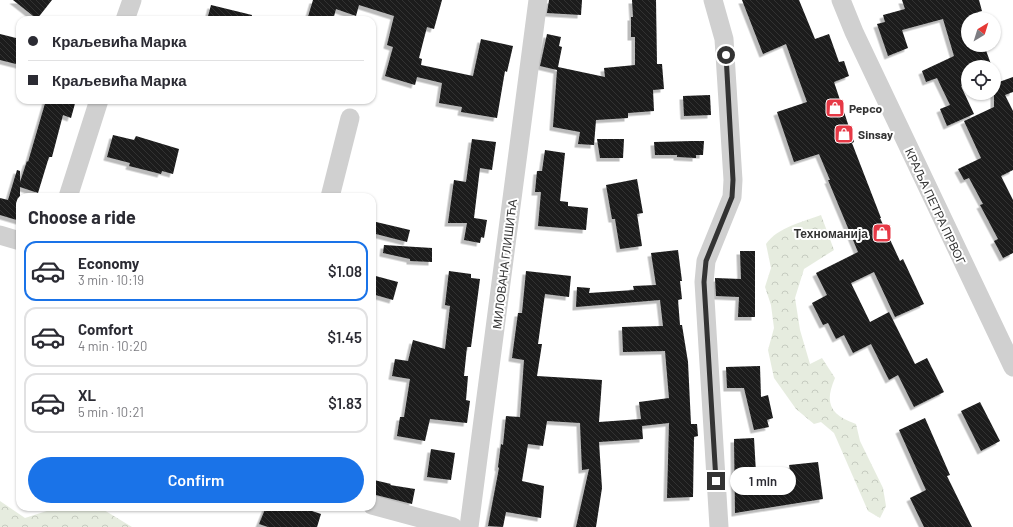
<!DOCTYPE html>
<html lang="en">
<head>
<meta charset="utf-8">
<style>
	body { margin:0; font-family:Barlow,sans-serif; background:#f2f2f3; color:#2b2b33; height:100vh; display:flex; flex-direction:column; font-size:15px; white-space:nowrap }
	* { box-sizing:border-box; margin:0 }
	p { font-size:13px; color:#7c7c81 }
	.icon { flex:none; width:22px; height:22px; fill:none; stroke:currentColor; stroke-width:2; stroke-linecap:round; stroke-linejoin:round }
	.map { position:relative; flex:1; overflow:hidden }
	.panel { position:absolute; left:16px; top:193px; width:360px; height:318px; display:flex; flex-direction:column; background:#fff; border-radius:12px; box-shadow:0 1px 3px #0004 }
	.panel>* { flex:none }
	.guide { position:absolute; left:16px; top:16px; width:360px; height:88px; border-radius:12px; box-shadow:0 1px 3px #0004; display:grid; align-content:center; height:88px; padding:0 12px; background:#fff }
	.needle { width:26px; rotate:38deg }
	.controls { position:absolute; left:961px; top:12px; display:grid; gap:8px }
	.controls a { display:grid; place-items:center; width:40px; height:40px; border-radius:50%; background:#fff; box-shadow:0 1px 3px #0004; font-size:20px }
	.end { position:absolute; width:18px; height:18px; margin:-9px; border:5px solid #333; background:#fff; box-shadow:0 0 0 2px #fff }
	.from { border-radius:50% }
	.bubble { position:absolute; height:28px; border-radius:14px; background:#fff; box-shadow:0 1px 3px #0004; font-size:13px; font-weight:600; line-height:28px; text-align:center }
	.guide b { display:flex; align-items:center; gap:14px; height:38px; font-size:15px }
	.guide b+b { border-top:1px solid #e1e1e2 }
	.guide i { width:10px; height:10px; background:#2b2b33 }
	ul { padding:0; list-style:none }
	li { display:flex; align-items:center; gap:12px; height:60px; margin:0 8px 6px; padding:0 4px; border:2px solid #e1e1e2; border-radius:12px }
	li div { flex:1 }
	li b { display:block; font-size:15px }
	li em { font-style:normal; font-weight:600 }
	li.active { border-color:#1a73e8 }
	li>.icon { width:36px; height:36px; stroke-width:1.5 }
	h2 { padding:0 12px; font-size:18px; line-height:48px }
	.button { display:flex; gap:8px; margin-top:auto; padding:8px 12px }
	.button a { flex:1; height:46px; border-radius:24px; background:#1a73e8; color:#fff; font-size:16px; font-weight:600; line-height:46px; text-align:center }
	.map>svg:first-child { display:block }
</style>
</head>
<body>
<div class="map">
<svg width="1013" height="527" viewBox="0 0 1013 527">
	<defs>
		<pattern id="forest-crowns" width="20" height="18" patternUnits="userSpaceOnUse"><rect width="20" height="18" fill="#e6ecdf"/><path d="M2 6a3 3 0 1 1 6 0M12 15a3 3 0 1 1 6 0" fill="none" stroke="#c6cbc0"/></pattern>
		<pattern id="building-back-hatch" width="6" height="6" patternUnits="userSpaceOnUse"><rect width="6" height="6" fill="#1a1a1a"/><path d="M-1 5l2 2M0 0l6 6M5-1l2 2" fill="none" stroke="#333"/></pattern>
		<filter id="shadow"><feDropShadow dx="-3.5" dy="3.5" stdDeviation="0" flood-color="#0004"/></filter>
	</defs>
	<rect width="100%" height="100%" fill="#fff"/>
	<g fill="url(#forest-crowns)">
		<path d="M821,215L834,250L804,269L795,298L800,330L810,364L822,358L835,378C824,403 830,415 856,424L860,441L883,488L886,506L880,518L868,511L834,433L821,422L814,424L796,409L774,378L768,350L774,328L771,305L765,287L771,268L766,244C778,227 803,222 821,215Z"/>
		<polygon points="0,501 25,518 59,507 99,507 132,527 0,527"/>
	</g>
	<g fill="url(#building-back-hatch)" filter="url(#shadow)">
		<polygon points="13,0 52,0 37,19"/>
		<polygon points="313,0 442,0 434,29 427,27 419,58 422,59 421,65 473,76 481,39 513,46 507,72 505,71 497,118 461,112 462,107 439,103 442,83 417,77 415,85 385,76 393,47 387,45 394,16 359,5 356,16 336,9 333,20 307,20"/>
		<polygon points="549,0 582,0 581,15 547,13"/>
		<polygon points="632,0 656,0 657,64 662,64 664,89 653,90 654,111 628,113 628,118 596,120 594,145 578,144 580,132 553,127 557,70 540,66 547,34 561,37 559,46 562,47 558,67 605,77 604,68 635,65 635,37 631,37 631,17 633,17"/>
		<polygon points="742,0 799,0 815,39 829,34 839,62 844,61 849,76 834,82 854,142 852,143 881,218 880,218 900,261 903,259 924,304 895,317 874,272 851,283 870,322 889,312 915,364 927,358 944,392 914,407 898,375 889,380 871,344 853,353 844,335 836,339 828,323 823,325 812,303 827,295 816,273 858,252 828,180 830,180 819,154 794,162 777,112 807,102 786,44 763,54"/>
		<polygon points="902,0 979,0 982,11 978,12 980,19 968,19 968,45 984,45 992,67 968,67 968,83 961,86 974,114 947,126 940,109 950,105 937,78 926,82 922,71 954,56 943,19 902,30 908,48 888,56 877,24 885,22 883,15 905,9"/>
		<polygon points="211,5 252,15 251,20 207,20"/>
		<polygon points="0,34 20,39 20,65 0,60"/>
		<polygon points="994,71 999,82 1013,77 1013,92 1005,95 1013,111 1013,170 1001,176 1013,200 1013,253 1003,258 994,241 998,239 980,205 983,204 969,178 964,180 958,169 981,158 964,121 994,107"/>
		<polygon points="710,95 711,115 684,116 683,96"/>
		<polygon points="46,100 76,100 71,118 63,115 52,157 49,157 38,193 20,187 20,221 0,215 0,198 8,200 17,170 20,171 20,182 27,161 28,162"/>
		<polygon points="113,135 134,140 136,136 179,149 173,174 162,171 161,174 129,166 130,163 107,157"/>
		<polygon points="472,139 496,142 492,170 480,168 474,218 487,220 484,238 481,237 480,243 464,240 467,223 448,223 454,180 466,182"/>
		<polygon points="597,139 624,139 623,158 600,158"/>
		<polygon points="692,141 704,141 703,155 696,155 696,158 677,157 677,155 655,155 654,142"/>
		<polygon points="545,150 565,153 560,201 568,202 568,206 588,208 586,230 538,226 541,192 535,192 537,171 542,171"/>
		<polygon points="637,179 643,213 637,214 642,246 620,249 615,219 612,219 606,185"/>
		<polygon points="372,221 410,230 407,242 372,233"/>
		<polygon points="384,245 432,248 432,262 410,261 410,259 383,253"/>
		<polygon points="678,250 682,281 680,281 682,299 678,300 680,325 682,325 688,362 691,424 697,424 698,436 694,437 693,497 667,498 669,423 642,426 643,439 599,442 602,488 596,527 576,527 589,469 582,470 580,423 547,421 543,446 528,444 522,481 544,486 541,518 506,512 503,527 488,526 499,468 498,467 501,444 503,445 506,416 520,417 524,360 512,358 518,313 522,313 526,271 571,276 569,297 545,294 538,344 542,344 537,376 602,380 599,422 641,419 639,402 669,398 665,351 623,352 622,327 663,326 660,300 576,307 577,287 590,288 589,293 634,290 633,286 656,285 651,253"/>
		<polygon points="740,251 755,251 755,317 738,317 739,297 716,296 715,278 741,279"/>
		<polygon points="449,271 471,274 471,278 480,279 471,347 467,347 464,376 468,376 466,400 470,401 467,423 430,419 425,441 397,436 400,417 404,417 410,379 392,376 395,359 408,361 413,340 445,349 450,306 445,305"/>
		<polygon points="372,275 398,282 393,300 372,294"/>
		<polygon points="760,366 761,397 768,395 773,418 767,420 769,427 754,430 744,388 727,388 726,367"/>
		<polygon points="980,402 1000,441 981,451 961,411"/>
		<polygon points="925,418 950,475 947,476 972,527 924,527 910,498 926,490 899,430"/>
		<polygon points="754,438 756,473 790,470 789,465 818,462 823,499 735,513 734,439"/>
		<polygon points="431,449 455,453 451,480 427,477"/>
		<polygon points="374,480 391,484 390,485 415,489 412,504 372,494"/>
		<polygon points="266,507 300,507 321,514 317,527 268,527 259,524"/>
	</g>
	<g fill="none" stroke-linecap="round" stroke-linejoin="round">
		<g stroke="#d0d0d0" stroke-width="19">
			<polyline points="713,0 724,39 733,180 732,197 706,261 704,282 719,527"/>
			<polyline points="841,0 854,32 1013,367"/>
			<polyline points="125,20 132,0"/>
			<polyline points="68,197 99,100"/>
			<polyline points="330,197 350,118"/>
			<polyline points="0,235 20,241"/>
			<polyline points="372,505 453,527"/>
			<polyline points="469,527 538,0"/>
		</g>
	</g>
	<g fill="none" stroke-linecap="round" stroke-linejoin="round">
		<polyline stroke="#333" stroke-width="5" points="716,481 704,282 706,261 732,197 733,180 726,55"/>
	</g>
	<defs>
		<symbol id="shop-square" viewBox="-11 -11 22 22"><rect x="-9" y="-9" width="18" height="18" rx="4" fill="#e63946" stroke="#fff"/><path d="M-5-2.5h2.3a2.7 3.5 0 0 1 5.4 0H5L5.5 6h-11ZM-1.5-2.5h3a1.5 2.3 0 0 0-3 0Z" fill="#fff"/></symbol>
	</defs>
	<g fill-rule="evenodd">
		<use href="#shop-square" x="824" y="97" width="22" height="22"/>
		<use href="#shop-square" x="833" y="123" width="22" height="22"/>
		<use href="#shop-square" x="871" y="222" width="22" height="22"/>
	</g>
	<g text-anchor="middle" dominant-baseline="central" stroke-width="4" stroke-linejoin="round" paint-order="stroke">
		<g font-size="12" font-weight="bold" fill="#333" stroke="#fff" text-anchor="start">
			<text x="849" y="108">Pepco</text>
			<text x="858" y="134">Sinsay</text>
			<text x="868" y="233" text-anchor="end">Техноманија</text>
		</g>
		<g font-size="12" fill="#333" stroke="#fff">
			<text transform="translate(936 206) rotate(65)">КРАЉА ПЕТРА ПРВОГ</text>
			<text transform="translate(504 264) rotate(-83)">МИЛОВАНА ГЛИШИЋА</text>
		</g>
	</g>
</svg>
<div class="controls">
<a><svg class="needle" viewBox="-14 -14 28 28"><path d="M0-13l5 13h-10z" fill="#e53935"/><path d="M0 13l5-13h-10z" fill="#7c7c81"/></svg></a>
<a><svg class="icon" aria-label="locate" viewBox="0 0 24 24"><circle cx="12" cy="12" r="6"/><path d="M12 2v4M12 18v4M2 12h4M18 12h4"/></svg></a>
</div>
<i class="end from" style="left:726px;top:55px"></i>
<i class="end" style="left:716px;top:481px"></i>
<div class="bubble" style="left:730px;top:467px;width:66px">1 min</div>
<div class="guide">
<b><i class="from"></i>Краљевића Марка</b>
<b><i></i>Краљевића Марка</b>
</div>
<section class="panel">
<h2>Choose a ride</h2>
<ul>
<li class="active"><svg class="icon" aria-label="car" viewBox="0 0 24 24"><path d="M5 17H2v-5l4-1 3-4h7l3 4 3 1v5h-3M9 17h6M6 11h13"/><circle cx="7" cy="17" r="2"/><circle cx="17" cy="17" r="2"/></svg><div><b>Economy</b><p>3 min · 10:19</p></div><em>$1.08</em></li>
<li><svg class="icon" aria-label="car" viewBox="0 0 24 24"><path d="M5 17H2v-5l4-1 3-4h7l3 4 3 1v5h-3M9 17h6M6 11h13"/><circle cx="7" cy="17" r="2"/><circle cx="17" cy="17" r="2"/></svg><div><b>Comfort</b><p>4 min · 10:20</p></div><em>$1.45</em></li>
<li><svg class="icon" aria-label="car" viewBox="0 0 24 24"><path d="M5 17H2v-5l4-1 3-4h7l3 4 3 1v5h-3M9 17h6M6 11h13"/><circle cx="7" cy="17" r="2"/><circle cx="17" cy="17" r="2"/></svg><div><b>XL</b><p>5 min · 10:21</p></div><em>$1.83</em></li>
</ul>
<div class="button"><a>Confirm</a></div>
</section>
</div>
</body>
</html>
